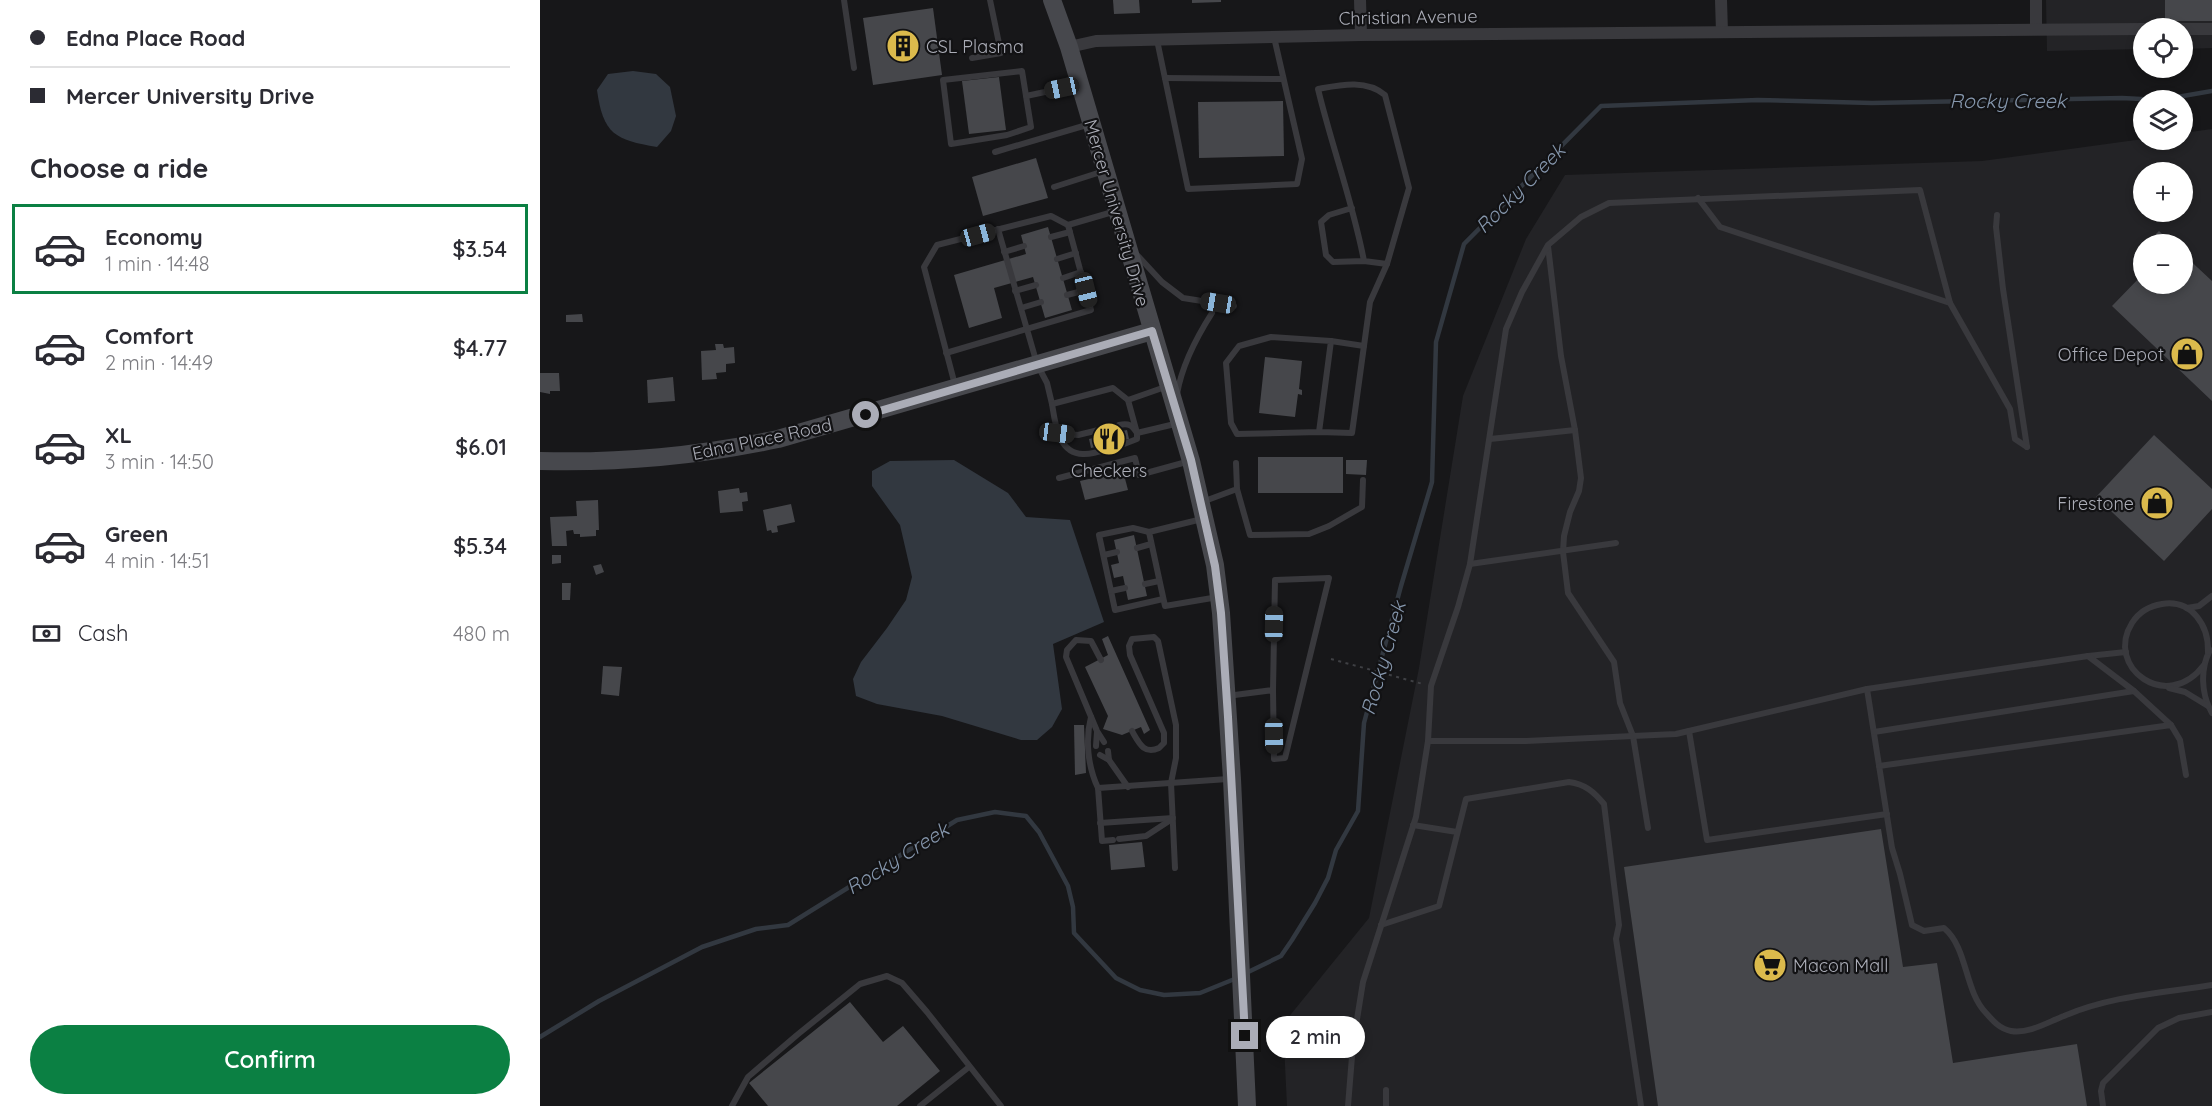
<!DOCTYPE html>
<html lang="en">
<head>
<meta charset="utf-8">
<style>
	body { margin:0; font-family:Quicksand,sans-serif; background:#f2f2f3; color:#2b2b33; height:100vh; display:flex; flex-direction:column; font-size:22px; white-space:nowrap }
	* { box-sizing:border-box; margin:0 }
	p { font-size:20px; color:#7c7c81 }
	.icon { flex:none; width:33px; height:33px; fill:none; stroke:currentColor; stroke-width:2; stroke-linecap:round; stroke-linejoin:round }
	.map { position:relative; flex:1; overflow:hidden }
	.panel { display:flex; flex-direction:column; background:#fff; width:540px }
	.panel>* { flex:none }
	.hud { display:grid; align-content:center; height:132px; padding:0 30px; background:#fff }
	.controls { position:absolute; left:1593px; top:18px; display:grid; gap:12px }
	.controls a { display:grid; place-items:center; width:60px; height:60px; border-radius:50%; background:#fff; box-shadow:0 3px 9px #0003; font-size:30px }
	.end { position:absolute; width:27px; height:27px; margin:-14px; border:8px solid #abadb7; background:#111; box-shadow:0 0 0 3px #111 }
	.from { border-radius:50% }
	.bubble { position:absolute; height:42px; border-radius:21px; background:#fff; box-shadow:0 3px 9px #0003; font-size:20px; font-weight:600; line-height:42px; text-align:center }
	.car { position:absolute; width:18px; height:36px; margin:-18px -9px; border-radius:8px; box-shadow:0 0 4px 2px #0007; background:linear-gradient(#222 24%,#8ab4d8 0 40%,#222 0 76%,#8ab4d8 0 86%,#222 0) }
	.hud b { display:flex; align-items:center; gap:21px; height:57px; font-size:22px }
	.hud b+b { border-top:2px solid #e1e1e2 }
	.hud i { width:15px; height:15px; background:#2b2b33 }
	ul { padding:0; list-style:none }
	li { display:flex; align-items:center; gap:18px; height:90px; margin:0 12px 9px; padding:0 18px; border:3px solid transparent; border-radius:0px }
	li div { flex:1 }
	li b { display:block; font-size:22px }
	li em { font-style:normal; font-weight:600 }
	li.on { border-color:#0b8043 }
	li>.icon { width:54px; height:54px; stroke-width:1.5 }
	h2 { padding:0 30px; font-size:27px; line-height:72px }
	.pay { display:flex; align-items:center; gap:15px; height:66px; padding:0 30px; font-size:22px }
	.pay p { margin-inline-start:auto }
	.primary-button { display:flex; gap:12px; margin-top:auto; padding:12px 30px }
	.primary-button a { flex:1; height:69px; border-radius:36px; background:#0b8043; color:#fff; font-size:24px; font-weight:600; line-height:69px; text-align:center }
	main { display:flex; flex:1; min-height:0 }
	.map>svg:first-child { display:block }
</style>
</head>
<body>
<main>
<section class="panel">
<div class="hud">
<b><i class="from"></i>Edna Place Road</b>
<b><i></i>Mercer University Drive</b>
</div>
<h2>Choose a ride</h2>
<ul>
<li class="on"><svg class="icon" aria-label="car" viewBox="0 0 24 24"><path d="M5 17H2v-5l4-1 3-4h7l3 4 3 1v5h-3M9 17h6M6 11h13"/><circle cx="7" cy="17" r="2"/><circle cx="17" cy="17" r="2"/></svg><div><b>Economy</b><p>1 min · 14:48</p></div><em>$3.54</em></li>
<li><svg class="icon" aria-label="car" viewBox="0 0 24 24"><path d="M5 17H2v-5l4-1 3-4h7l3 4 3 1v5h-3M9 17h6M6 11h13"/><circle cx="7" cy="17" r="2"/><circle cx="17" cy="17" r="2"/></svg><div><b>Comfort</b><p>2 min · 14:49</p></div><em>$4.77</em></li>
<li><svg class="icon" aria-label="car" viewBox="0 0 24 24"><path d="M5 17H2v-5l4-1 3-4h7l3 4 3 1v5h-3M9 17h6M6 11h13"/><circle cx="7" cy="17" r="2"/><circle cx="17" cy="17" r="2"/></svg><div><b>XL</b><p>3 min · 14:50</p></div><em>$6.01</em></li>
<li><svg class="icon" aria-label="car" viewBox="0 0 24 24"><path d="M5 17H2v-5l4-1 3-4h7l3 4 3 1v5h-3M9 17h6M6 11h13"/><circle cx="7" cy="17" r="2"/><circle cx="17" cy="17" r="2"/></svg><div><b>Green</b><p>4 min · 14:51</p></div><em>$5.34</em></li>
</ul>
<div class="pay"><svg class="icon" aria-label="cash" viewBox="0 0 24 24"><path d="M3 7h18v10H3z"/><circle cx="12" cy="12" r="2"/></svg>Cash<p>480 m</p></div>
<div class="primary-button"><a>Confirm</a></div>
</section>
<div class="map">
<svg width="1672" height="1106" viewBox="0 0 1672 1106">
	<rect width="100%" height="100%" fill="#171719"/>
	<g fill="#232326" fill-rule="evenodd">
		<polygon points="1506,0 1672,0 1672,48 1643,49 1642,28 1604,28 1603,49 1507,51"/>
		<path d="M1672,129V1106H747L743,1024L829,918L879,668L923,396L986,239L1025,175L1442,161L1603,139L1642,140L1643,133ZM1604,172H1642V212H1604ZM1604,244H1642V284H1604Z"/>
	</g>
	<g fill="#323840">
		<path d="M93,71L116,74L130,87L136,116L131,131L117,147C75,140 63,134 57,90L68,74Z"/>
		<polygon points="414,460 468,493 486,517 530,520 564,622 513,644 522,709 512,727 497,740 481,740 402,716 337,704 316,696 313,679 321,662 347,628 366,600 372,577 360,525 332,486 332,471 350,461"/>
	</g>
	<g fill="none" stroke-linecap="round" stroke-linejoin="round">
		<g stroke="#323840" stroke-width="4.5">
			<polyline points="704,974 741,956 752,940 775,903 788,878 796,850 818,811 824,723 861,586 892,482 896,342 924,244 1061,106 1218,100 1332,103 1582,98 1620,100 1672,91"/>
			<polyline points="0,1037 59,1001 162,947 216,929 248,925 417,820 455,812 486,816 499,832 528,886 533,907 534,933 576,978 600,990 624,995 660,993 697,978"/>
		</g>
	</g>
	<g fill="#46474b">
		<polygon points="573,0 599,0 600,13 574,14"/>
		<polygon points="652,0 681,0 681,2 652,3"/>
		<rect x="1625" y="0" width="47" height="21"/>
		<polygon points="393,8 402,75 333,85 323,18"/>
		<polygon points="459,77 466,130 429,134 422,81"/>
		<polygon points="743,101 744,156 659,158 658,102"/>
		<polygon points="496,158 508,198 443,216 432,177"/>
		<polygon points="508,227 532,310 505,318 493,277 454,288 462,318 429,328 414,275 486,254 481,235"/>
		<polygon points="1619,231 1633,244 1617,244 1611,239"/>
		<polygon points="1642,253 1672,281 1672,401 1572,306 1604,273 1604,284 1642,284"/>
		<polygon points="42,314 43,322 26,322 26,315"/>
		<polygon points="175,344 183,344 184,348 194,347 195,363 186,364 186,372 176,373 177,379 162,380 161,351 176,350"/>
		<polygon points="725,357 762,361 759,389 762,390 762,395 758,394 755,417 719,413"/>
		<polygon points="0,373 19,373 20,391 10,391 10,394 0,392"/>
		<polygon points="133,377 135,401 108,403 107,380"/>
		<polygon points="587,430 589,439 551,448 549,439"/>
		<polygon points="1614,435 1672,489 1672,509 1624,561 1556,497"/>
		<rect x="718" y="457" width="85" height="36"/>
		<polygon points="806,460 827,460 826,475 806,474"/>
		<polygon points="583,471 588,490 545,500 540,481"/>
		<polygon points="199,488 200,493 207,492 208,501 202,502 203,511 180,513 178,491"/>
		<polygon points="58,500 59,530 56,530 56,536 40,537 40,534 34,534 33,530 26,531 27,546 12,546 10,517 37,516 36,501"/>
		<polygon points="251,504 255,522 237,526 238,532 232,533 231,530 227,531 223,510"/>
		<polygon points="594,535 607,596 588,600 583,576 574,578 571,565 579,563 574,540"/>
		<polygon points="12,555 21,555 21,563 12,564"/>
		<polygon points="61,564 64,572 56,575 53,566"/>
		<polygon points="22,583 31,583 30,600 22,600"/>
		<polygon points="568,636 610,730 604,734 601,727 582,735 563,729 568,716 545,667 568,655 562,639"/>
		<polygon points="63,666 82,667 79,696 61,694"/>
		<polygon points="534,725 544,725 546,773 535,775"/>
		<polygon points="1341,829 1363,967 1397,963 1413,1063 1537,1044 1547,1106 1118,1106 1084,867"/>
		<polygon points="602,842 605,867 571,870 569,845"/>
		<polygon points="310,1002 343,1042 363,1026 400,1071 357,1106 228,1106 209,1083"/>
	</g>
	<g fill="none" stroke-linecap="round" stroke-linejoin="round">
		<polyline stroke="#3f4044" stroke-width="2" stroke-dasharray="3 4.5" stroke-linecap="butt" points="791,659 883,684"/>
		<g stroke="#39393d" stroke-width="6">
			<polyline points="304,0 314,68"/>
			<polyline points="617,40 648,189 757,184 762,159 734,37"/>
			<polyline points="432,58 461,53 450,0"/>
			<polygon points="482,71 491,127 467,135 411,144 403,80"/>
			<polyline points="625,78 742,79"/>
			<polyline points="486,96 538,85"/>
			<polyline points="455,152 550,124"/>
			<polyline points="514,187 564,171"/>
			<polyline points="1158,198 1180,227 1410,303"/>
			<path d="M812,208L789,215L781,222L786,255L793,262L824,261L847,264L869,188L845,95C826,79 800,85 778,89C792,147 813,203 824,261"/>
			<polyline points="1457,215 1456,227 1463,289 1487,447"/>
			<polyline points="458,229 497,364 507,383 512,404 573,388 588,400 597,433 597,439 584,444"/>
			<polyline points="511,237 530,232"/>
			<polyline points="1008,246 1021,356 1035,430 1041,478 1039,491 1030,512 1024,536 1023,552 1028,593 1074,662 1080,703 1093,736 1108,828"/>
			<polyline points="464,252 484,246"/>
			<polyline points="598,256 622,282 643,298 694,306"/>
			<polyline points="517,259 536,253"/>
			<polyline points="523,278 541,272"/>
			<polyline points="475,291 496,285"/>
			<polyline points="527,295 546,290"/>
			<polyline points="481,308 501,302"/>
			<polyline points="791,341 824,346"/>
			<polyline points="406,353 551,310 528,225"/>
			<polyline points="415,385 384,267 397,245 511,216 528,225 576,211"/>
			<path d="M637,394C642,365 656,338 672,313"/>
			<polyline points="588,400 628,386"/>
			<path d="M512,404C515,422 518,454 543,454C553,455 566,449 576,446"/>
			<path d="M579,425C589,423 592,425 597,433L639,423"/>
			<polyline points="779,432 697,434 691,423 686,363 699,346 731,337 791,341 779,432 812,433 830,302 847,264"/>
			<polyline points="517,433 538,435 571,427"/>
			<polyline points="950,439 1035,430"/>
			<polyline points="519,478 595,458 599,475 650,461"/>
			<polyline points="697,489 710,535 769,534 789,526 822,507 823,480"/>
			<polyline points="662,502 697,489 696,463"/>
			<polyline points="662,519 609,532 625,606 678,597"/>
			<polyline points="609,532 593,528 559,535 575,610 623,599"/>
			<polyline points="597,548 611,544"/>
			<polyline points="564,555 577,552"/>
			<polyline points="930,564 1076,543"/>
			<polyline points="605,584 619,581"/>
			<polyline points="571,591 585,588"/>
			<polyline points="1647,608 1659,606 1672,596"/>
			<path d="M1670,650C1660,669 1661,694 1672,713"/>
			<polyline points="1548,656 1586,652"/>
			<polyline points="561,660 551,641 536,640 527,650 526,657 557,731 564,742"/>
			<path d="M1664,665C1627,714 1564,667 1592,623C1599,612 1609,606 1622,604C1652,599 1669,626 1668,652"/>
			<polyline points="1629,688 1645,692 1668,706"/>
			<path d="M1327,689L1352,848L1360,874L1372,925L1384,931L1404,928C1428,948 1424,990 1446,1013C1453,1021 1460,1029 1471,1031C1489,1034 1508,1022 1524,1016C1570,996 1622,993 1672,985"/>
			<polyline points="687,696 733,690 734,759 745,758 789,578 735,580 733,690"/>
			<path d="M551,717C545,740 548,767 558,788"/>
			<path d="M592,731C599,743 604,755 619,748L624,743V733L590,655L589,646L592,639L614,637L618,641L636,725V758L631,783L635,868"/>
			<polyline points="1149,731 1167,840 1347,814"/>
			<polyline points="1334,732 1594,691"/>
			<polyline points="888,741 986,741 1136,734 1327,689 1548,656 1594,691 1631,725"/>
			<polyline points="556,746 557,732"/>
			<polyline points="568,751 569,760"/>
			<polyline points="560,755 569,760 588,787"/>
			<polyline points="1339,766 1631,725 1640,740 1646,775"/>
			<polyline points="560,823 633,818"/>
			<polyline points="873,825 917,832"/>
			<polyline points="579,839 606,836 632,819"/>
			<polyline points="573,840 562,841 558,788 688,779"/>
			<path d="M841,925L899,906L926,799L1029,782C1045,784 1054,792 1064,804L1079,925L1076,939L1101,1106"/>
			<polyline points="846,1090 846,1106"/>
			<polyline points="192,1106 208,1077 257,1035 320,984 347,976 362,983 387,1012 461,1106"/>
			<polyline points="380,1106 429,1067"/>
			<polyline points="808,1106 813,1044 823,982 876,817 888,741 891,686 918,607 930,564 966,329 982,292 1008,245 1041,217 1069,203 1380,190 1410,303 1470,409 1475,439 1487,447"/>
			<polyline points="1563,1106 1561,1091 1563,1083 1618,1028 1639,1018 1672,1012"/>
		</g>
		<g stroke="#39393d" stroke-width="12">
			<polyline points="820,0 821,35"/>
			<polyline points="1181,0 1182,32"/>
			<polyline points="1496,0 1496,29"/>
			<polyline points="1642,29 1672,29"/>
			<polyline points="529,47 556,41 821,35 1604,29"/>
		</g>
		<g stroke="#47484d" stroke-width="18">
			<polyline points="512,0 529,47 651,461 675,565 681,613 692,779 707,1106"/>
			<path d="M0,461C84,463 156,456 238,439L612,331"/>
		</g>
	</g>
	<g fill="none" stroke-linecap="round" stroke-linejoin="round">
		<polyline stroke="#abadb7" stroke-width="8" points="326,415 612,331 651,460 675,566 681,613 688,717 705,1036"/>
	</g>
	<defs>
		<symbol id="building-disc" viewBox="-11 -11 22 22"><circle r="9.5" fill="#dbba4c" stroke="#121214"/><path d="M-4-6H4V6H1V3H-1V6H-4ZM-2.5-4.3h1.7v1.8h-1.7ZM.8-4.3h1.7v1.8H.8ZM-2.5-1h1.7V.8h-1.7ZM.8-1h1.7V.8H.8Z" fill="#111"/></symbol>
		<symbol id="shop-disc" viewBox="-11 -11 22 22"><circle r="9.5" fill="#dbba4c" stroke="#121214"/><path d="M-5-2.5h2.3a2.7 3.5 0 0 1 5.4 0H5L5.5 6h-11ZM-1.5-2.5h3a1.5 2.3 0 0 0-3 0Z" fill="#111"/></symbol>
		<symbol id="restaurant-disc" viewBox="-11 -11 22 22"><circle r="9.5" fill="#dbba4c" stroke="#121214"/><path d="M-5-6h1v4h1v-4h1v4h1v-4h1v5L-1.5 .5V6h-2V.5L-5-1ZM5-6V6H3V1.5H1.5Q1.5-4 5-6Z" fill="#111"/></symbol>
		<symbol id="supermarket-disc" viewBox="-11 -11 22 22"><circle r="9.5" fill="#dbba4c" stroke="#121214"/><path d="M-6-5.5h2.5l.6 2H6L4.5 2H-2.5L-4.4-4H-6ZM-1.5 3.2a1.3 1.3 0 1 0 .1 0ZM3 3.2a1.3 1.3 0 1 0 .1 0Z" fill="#111"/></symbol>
	</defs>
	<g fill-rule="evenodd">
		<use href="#building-disc" x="344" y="27" width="38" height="38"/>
		<use href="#shop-disc" x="1628" y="335" width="38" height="38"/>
		<use href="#restaurant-disc" x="550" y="420" width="38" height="38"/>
		<use href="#shop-disc" x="1598" y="484" width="38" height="38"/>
		<use href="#supermarket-disc" x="1211" y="946" width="38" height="38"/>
	</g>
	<g text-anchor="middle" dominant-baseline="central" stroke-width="4.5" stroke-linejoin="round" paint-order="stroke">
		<g font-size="18" fill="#abadb7" stroke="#121214">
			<text transform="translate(868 17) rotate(-1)">Christian Avenue</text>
			<text transform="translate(577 213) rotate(74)">Mercer University Drive</text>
			<text transform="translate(222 439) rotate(-12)">Edna Place Road</text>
		</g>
		<g font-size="18" fill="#abadb7" stroke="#121214" text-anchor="start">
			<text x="386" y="46">CSL Plasma</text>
			<text x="1624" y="354" text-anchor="end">Office Depot</text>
			<text x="569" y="470" text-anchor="middle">Checkers</text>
			<text x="1594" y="503" text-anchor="end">Firestone</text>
			<text x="1253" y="965">Macon Mall</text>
		</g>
		<g font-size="20" font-style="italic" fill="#8697ad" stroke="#121214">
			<text x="1468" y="100">Rocky Creek</text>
			<text transform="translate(980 188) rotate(-45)">Rocky Creek</text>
			<text transform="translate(843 658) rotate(-74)">Rocky Creek</text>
			<text transform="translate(357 858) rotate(-32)">Rocky Creek</text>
		</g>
	</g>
</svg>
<div class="controls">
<a><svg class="icon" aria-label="locate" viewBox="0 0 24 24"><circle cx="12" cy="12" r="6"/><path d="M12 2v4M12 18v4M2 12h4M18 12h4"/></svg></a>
<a><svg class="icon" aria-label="layers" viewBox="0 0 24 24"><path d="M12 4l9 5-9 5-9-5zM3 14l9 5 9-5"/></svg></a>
<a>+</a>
<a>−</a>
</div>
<i class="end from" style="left:326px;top:415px"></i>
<i class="end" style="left:705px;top:1036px"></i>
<div class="bubble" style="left:726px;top:1016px;width:99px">2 min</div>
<i class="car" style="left:522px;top:88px;rotate:258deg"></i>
<i class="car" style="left:438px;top:235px;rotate:75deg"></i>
<i class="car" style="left:546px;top:290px;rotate:166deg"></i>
<i class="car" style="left:678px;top:303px;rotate:279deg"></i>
<i class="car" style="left:517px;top:433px;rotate:97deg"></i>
<i class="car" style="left:734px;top:624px;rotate:1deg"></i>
<i class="car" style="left:734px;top:736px;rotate:179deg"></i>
</div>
</main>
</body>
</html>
